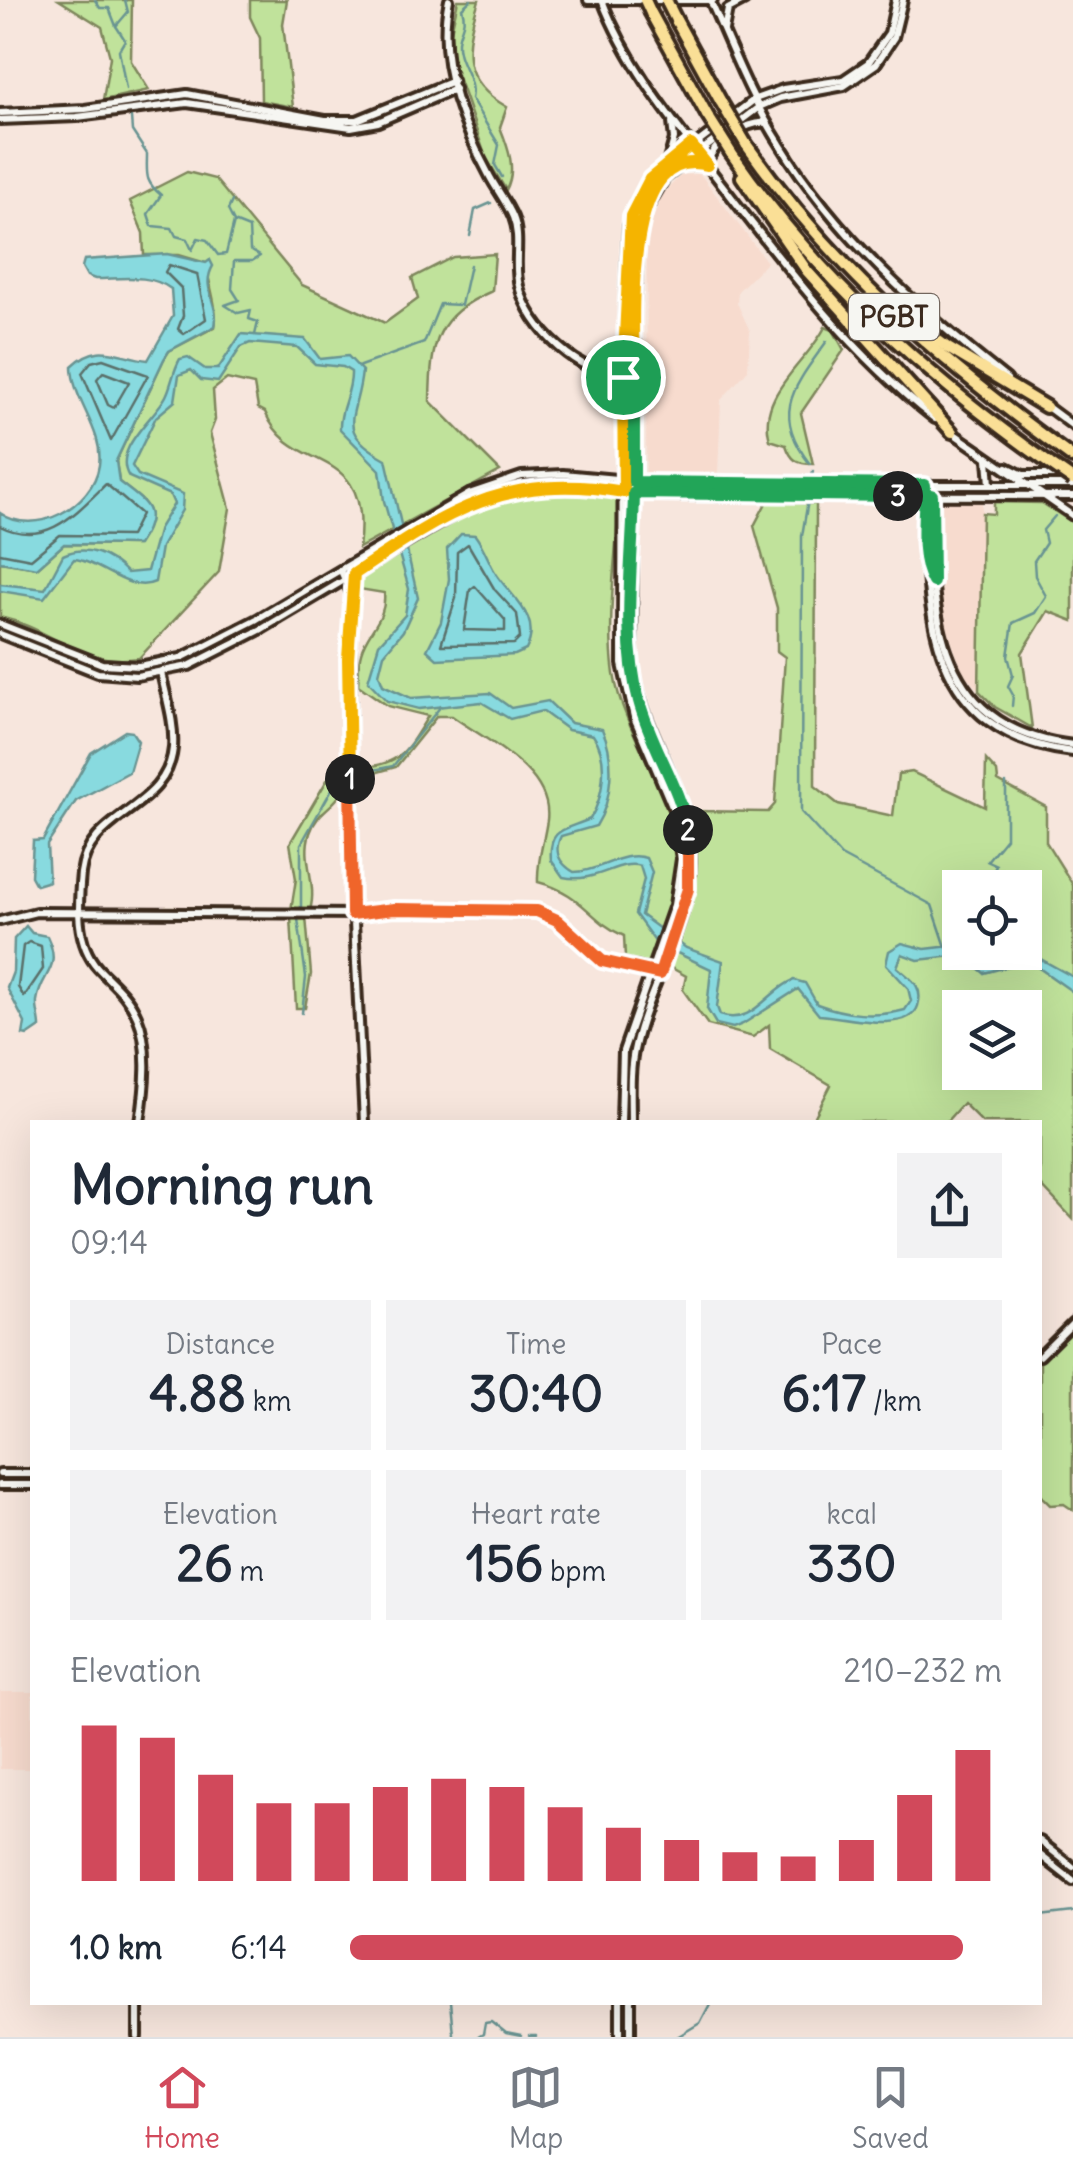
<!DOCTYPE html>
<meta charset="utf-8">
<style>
:root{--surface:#fff;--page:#f2f2f3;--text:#1f2937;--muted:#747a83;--line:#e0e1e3;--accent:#d1495b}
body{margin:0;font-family:Delius,sans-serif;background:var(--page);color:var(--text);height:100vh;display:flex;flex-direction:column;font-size:38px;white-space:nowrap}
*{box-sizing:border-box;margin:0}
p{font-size:32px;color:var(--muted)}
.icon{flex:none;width:55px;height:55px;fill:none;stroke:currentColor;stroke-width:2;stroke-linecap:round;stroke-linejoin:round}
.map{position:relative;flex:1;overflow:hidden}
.drawer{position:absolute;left:30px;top:1120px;width:1012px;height:885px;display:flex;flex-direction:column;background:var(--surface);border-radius:0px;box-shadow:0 10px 40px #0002}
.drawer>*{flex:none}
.fabs{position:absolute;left:942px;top:870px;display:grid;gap:20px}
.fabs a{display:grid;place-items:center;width:100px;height:100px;border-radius:0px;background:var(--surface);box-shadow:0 10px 40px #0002;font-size:50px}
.pin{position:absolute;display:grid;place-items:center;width:85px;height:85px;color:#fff;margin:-42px;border:5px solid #fff;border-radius:50%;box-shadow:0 2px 10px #0007}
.km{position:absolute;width:50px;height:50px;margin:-25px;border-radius:50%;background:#222;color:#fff;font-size:28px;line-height:50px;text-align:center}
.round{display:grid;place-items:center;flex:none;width:105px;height:105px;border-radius:0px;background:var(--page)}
.head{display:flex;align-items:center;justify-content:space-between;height:170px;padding:0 40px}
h1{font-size:55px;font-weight:700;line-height:75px}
.figures{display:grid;grid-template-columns:repeat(3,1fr);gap:15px;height:170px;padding:10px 40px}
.figures div{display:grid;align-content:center;border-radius:0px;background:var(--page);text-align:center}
.figures b{font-size:50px;font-weight:700}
.figures small{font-size:28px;font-weight:400}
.figures p{font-size:28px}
.chart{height:280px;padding:20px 40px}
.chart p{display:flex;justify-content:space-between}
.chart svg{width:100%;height:180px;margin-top:10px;stroke:var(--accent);stroke-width:6}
ul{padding:0 40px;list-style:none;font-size:32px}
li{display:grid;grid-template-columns:160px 120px 1fr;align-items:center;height:75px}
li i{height:25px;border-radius:12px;background:var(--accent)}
.tab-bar{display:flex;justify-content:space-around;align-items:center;height:140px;border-top:2px solid var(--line);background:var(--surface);font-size:28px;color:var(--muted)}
.tab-bar a{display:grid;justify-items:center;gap:5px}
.tab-bar .current{color:var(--accent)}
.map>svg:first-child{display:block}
.built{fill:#f7dbce}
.green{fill:#c0e29b;stroke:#7e865c;stroke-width:2.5;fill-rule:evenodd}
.water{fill:#88dadf;stroke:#699492;stroke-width:2.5}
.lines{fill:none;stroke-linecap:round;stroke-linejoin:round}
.shore{stroke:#5a706b;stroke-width:2.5}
.stream{stroke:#699492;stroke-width:2.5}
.secondary-casing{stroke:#3b2a1e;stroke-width:14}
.highway-casing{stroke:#3b2a1e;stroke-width:18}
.secondary{stroke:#f6f6f2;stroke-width:6}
.highway{stroke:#fadf96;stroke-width:10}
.highway-bridge-casing{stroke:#3b2a1e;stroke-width:18;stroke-linecap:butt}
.highway-bridge{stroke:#fadf96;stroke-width:10}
.split-1-casing{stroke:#fff;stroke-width:20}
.split-2-casing{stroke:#fff;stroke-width:20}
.split-3-casing{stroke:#fff;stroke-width:20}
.split-4-casing{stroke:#fff;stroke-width:20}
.split-5-casing{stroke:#fff;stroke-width:20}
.split-1{stroke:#f5b400;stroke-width:12}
.split-2{stroke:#f0652b;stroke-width:12}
.split-3{stroke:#22a559;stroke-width:12}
.split-4{stroke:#22a559;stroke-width:12}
.split-5{stroke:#f5b400;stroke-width:12}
.labels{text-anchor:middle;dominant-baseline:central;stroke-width:10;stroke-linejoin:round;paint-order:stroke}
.shield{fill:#f6f6f2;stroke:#73675e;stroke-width:2.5}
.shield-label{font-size:28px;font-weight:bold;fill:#3b2a1e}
</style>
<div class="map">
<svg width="1073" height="2037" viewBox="0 0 1073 2037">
<rect width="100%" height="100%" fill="#f7e6dd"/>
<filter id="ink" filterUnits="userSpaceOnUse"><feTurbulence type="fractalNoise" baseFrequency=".01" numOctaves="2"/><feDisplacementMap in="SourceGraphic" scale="20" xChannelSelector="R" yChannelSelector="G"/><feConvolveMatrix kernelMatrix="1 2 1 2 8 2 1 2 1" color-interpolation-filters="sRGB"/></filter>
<g filter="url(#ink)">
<g class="built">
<polygon points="700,174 767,262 738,291 737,303 750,331 748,370 721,400 718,473 646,472 647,219 659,198 681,175"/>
<polygon points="936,502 982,502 979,691 963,672 942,617"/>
<rect x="0" y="1692" width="32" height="77"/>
</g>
<g class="green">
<polygon points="59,0 132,0 131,61 149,90 103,100 110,57 102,27"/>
<polygon points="250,0 287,0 283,24 293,107 261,101 260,38 250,17"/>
<path d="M 458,0 L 479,0 C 464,48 459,80 507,107 L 500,127 C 508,147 517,170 506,190 L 486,158 L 451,57 L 449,41 Z"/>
<path d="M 187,172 L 215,179 L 302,285 L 385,323 L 418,299 L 412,278 L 453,257 L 495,254 L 492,291 C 435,316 431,343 430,401 L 500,471 L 359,548 C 373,440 293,478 265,412 L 258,408 L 254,385 L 227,379 L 213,390 L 215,420 L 210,433 L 230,508 L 219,572 L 139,658 C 80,667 53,629 0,617 L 0,562 L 37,568 L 64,544 L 137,545 C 162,510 147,504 119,482 L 116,461 L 164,359 L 169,351 L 215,327 C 219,310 208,282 206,263 L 179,255 L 144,255 L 143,233 L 130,201 Z"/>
<path d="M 825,327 L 833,330 L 844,350 L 801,413 L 813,464 C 797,464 791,460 786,445 L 770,440 C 756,394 808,362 825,327 Z"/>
<path d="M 543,491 L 619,497 C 617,554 606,618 614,674 C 624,737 680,802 679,861 C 678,895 659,931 647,963 L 625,958 L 624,936 C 587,919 584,894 538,882 C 537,859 544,842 547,820 C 553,771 485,740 452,716 L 437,716 L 396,767 L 353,779 L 353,768 C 400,765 404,755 428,716 L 388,706 L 358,685 C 359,675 358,662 361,653 C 367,630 387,620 384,593 L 359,589 L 358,581 C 411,540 476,500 543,491 Z"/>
<path d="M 767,501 L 816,504 L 815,786 L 838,804 L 893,816 L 898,774 L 912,772 L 985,807 L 986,760 L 997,772 L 998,781 L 1046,807 L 1046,842 L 1073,885 L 1073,1219 L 1040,1184 L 1040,1122 L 982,1122 L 963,1103 L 946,1122 L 812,1122 L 831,1085 L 770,1049 L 769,1025 L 753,1037 L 708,1025 L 683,990 L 686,976 L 668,966 L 696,877 L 692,811 L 768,812 L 775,804 L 785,657 L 777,651 L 777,608 L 754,526 ZM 960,888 L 1025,888 L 1025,952 L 960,952 ZM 960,1008 L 1025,1008 L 1025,1072 L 960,1072 Z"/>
<polygon points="994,502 1042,503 1073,523 1073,621 1048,611 1022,653 1032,728 995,707 979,691 982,513 994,514"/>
<path d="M 347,768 C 346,808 320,803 310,833 C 301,859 318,884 310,910 L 291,910 L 296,879 L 290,843 L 330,775 Z"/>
<polygon points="291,917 306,917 311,974 305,1008 296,1008"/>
<polygon points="1073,1329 1073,1510 1064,1504 1050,1505 1040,1495 1040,1362"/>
</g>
<g class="water">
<path d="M 167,254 L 206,263 L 210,260 L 213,266 C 200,288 220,305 215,326 L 169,351 L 164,359 L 116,461 L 119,482 C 147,504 162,510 138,545 L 64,544 L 37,568 L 0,562 L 0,513 C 35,538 93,506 99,465 C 104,430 72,400 72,366 C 98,340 116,356 148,360 L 173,316 L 171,289 C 150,273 121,279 95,279 L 87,276 L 82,267 L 84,260 Z"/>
<path d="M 241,334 L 305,339 L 320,359 L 348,356 L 362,371 C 358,418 332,429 386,459 L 418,598 L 403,631 L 384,654 L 379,674 L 383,685 L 411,698 L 490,693 L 511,708 L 548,701 L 571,723 L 602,729 C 615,757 613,800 596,826 L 561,836 C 553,852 559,863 574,872 C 600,872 622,850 646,858 L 652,872 L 641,915 L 686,948 L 723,961 L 717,1007 L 720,1015 C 752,1027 769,989 794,980 L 805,983 L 817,1004 C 847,1015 874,1018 905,1010 L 911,1001 L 908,988 L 886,964 L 889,951 L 902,943 L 925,949 L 960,945 L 960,952 L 974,953 L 988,964 L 1037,957 L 1073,977 L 1073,992 L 1036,966 L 1021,963 L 984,973 L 963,955 L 918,960 L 902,954 L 897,967 C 911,979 924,986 918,1006 C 909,1035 841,1016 819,1015 L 798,989 L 743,1024 L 733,1028 L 716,1024 L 707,1009 L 711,969 L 656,943 L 635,914 L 644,879 L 640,866 C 618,859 597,884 563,877 L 551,860 C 548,827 566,830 590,819 C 604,797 609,757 593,735 L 568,730 L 542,711 L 510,719 L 481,702 L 419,709 L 387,701 L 368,681 L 379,644 L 405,615 L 409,589 L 384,501 L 380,470 L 340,429 C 339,408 352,393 351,372 L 343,367 L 315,364 L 297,347 L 250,343 L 241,347 L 218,382 L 201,380 L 191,370 L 179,375 L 175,401 L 156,417 L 132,466 L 138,475 L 183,494 L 182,510 L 161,547 L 155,582 C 129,594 102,562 74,559 L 44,598 L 0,591 L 0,584 L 45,589 L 63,555 C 87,544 110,555 127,573 L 147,571 L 159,528 L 174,504 L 170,495 L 129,477 C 111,449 155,418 166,396 C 172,384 173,371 180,359 L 188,357 L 205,369 L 218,369 Z"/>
<path d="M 461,534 L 475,535 C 484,547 488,560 495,572 C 510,597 543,616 526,650 L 515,655 L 437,659 L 427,650 L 441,622 L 449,579 L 447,549 Z"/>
<polygon points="125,731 132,732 138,741 129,772 76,801 47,845 49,881 36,885 31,876 33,841 43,840 91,753"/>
<path d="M 26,926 L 32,933 L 47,936 C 63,970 41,972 37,1001 C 36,1009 40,1018 40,1027 L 27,1036 L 23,1035 L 25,1023 L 7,988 L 13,972 L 14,939 Z"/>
</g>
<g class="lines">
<g class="shore">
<polygon points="169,265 197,274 206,319 184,334 178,329 183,316 181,288 165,272"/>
<polygon points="103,359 148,375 111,441 82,373 91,362"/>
<polygon points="103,372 129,382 114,408 108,405 97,379"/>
<path d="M 0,526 C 46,549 77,512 106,484 L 141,514 L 130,536 L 60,535 L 31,559 L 0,553"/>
<polygon points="468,544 495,590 517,614 520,638 514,644 441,645 456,598 457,552"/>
<polygon points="475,586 505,620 505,631 464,630 470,590"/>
<polygon points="29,942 41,946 43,969 24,997 18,987 23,946"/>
</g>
<g class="stream">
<polyline points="95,0 100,8 109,8 116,26"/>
<polyline points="125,0 128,12 116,26 125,40 119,50 126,89"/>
<path d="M 471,0 L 462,8 C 467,23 460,27 458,41 C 456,61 476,78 471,99 L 499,145 L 495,165 L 502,177"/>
<path d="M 131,118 L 132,131 L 147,154 C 147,174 144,181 161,195 L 148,214 L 152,226 L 172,228 L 176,236 L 187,239 L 192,250 L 198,238 L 207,240 L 218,255 L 226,254 L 234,222 L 249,228 L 250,250 L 260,256 L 252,261 L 234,261 L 232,289 L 239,300 L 225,305 L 238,313 L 251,310 L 249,319 L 258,322 L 255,335"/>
<polyline points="232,201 228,210 234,222"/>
<polyline points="470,236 475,210 491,203"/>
<polyline points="360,366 424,343 440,304 461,305 470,265"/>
<path d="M 810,464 C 770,412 794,387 827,341"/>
<polyline points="813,471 802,536 801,812 841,856 932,905 946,947"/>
<polyline points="1012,706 1013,695 1008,686 1013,675 1008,656 1013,623 1035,613 1046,596 1035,576 1034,561 1046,543 1043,530 1055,516"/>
<polyline points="354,774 393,766 441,706"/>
<polyline points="988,888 996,865 987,861 1006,838 1006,783"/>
<polyline points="301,909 301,844 332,789 343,779"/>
<polyline points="298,919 306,977 302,1013"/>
<polyline points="999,952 1005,964"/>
<polyline points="1040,1916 1073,1912"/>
<polyline points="450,2002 453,2034"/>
<polyline points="478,2037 483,2034 485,2023 491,2022 506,2034 521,2037"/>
<polyline points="529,2037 536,2037"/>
<polyline points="677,2037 700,2023 711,2002"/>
</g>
<g class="secondary-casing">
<g id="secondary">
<path d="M 449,0 C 436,58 462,125 490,177 C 497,190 507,203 513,217 C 522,239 513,263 519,286 C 529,329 580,375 624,377"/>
<polyline points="588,0 713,0"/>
<path d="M 602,0 C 629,70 678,127 723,186 C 787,269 852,354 935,419"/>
<path d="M 710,0 C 732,49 751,99 780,144 C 837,237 922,312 1007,379"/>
<polyline points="724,30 728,9 745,0"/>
<polyline points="0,113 85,109 187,94 325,120 357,120 453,81"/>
<polyline points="0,120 77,117 187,103 351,127 378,122 455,89"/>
<polyline points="668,160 674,139 672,123"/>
<path d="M 684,165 L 707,165 C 711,144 746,120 766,123"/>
<polyline points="1046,406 1073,426"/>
<polyline points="953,433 1073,516"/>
<polyline points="988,459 990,484"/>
<polyline points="1007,467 1023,475 1063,475"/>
<path d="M 925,485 C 926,603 920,733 1073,752"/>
<path d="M 932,485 C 930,598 927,728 1073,745"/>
<polyline points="341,571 351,593 350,842 364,1122"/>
<polyline points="0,624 102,664 139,666 181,658 257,619 469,494 522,476 563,474 681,485 1073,485"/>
<polyline points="0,634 98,673 137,676 189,666 262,629 464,509 508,490 553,484 667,495 1073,496"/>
<polyline points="0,921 36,912 363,914 394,909 537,911 557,920 602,961 659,974"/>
<path d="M 140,1122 C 145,1090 150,1046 137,1016 C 128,995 113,984 98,968 C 75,943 78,904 81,873 C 88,812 167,811 173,748 C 175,723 166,697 161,672"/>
<polyline points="621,1122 623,1051 674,905 681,859 673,809 634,717 622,664 623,351 628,226 650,179 755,99 783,89 843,80 868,63 889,33 896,0"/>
<path d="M 631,1122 C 631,1097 629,1071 635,1046 C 649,984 690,926 691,862 C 692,791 642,732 632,663 L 635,304 L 640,221 L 665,178 L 759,107 L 780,98 L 844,86 L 876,64 L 894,37 L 903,0"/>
<polyline points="1040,1356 1073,1323"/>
<polyline points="0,1474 32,1474"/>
<polyline points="0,1485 32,1485"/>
<polyline points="1040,1841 1073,1867"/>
<polyline points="1040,1855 1073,1881"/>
<polyline points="620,2002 620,2037"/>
<polyline points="631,2002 631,2037"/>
<polyline points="138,2037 138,2002"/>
</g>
</g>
<g class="highway-casing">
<g id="highway">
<polyline points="651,13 707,115"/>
<polyline points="676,20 721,102"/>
<path d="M 746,144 C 838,274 945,365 1073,458"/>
<path d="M 731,153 C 818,279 926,376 1050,464"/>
<polyline points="742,177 807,271 952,432"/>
<polyline points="888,303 948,348 1046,407"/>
</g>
</g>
<use href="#secondary" class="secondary"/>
<use href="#highway" class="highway"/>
<g class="highway-bridge-casing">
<g id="highway-bridge">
<polyline points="645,0 651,13"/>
<polyline points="666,0 676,20"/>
<polyline points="721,102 746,144"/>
<polyline points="707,115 731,153"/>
<polyline points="1050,464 1073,480"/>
</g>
</g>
<use href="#highway-bridge" class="highway-bridge"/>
</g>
</g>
<g class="lines" filter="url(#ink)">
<g class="split-1-casing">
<path id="split-1" d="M 350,779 L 348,659 L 354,574 C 447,511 507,472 624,492 L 623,377"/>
</g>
<g class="split-2-casing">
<polyline id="split-2" points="350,779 352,914 394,909 537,911 557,920 602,961 660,974 688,889 688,830"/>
</g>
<g class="split-3-casing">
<path id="split-3" d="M 688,830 C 679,785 651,746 639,701 C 621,636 633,560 634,493 L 898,496"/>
</g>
<g class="split-4-casing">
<path id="split-4" d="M 634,382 L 634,482 L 925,485 C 925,514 918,557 933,582 L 932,495 C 921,495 909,495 898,496"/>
</g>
<g class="split-5-casing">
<path id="split-5" d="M 623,377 L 631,216 L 650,179 L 691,145 L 707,165 C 619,141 634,335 634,382"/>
</g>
<use href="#split-1" class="split-1"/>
<use href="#split-2" class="split-2"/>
<use href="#split-3" class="split-3"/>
<use href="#split-4" class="split-4"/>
<use href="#split-5" class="split-5"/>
</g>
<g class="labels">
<rect class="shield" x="849" y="294" width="90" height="46" rx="8"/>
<g class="shield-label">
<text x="894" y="317">PGBT</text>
</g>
</g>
</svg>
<div class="fabs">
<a><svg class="icon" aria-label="locate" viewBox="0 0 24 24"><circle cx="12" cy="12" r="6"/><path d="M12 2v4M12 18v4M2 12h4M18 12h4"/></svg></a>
<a><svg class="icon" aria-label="layers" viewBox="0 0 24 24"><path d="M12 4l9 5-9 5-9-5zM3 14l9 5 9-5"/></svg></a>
</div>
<div class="pin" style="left:623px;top:377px;background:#1e9e55"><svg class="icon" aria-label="arrive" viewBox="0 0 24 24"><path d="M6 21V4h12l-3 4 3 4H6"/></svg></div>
<b class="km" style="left:350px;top:779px">1</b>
<b class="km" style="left:688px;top:830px">2</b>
<b class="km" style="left:898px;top:496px">3</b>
<section class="drawer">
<div class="head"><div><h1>Morning run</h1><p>09:14</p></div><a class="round"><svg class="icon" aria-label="share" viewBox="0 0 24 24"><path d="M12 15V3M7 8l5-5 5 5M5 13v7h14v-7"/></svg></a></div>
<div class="figures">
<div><p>Distance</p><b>4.88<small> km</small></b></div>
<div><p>Time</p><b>30:40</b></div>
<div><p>Pace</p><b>6:17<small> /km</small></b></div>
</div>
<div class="figures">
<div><p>Elevation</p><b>26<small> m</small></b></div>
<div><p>Heart rate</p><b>156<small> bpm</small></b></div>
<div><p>kcal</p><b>330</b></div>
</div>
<div class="chart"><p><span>Elevation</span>210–232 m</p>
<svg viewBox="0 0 160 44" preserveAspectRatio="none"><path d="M5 44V6M15 44V9M25 44V18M35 44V25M45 44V25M55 44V21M65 44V19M75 44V21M85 44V26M95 44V31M105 44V34M115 44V37M125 44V38M135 44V34M145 44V23M155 44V12"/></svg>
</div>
<ul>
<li><b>1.0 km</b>6:14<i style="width:94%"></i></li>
</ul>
</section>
</div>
<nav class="tab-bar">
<a class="current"><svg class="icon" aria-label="home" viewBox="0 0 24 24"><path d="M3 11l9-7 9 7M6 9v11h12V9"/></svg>Home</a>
<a><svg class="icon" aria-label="map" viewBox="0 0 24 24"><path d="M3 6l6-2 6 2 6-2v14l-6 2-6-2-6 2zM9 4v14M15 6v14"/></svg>Map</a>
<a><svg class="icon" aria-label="saved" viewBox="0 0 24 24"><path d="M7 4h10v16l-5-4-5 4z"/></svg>Saved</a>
</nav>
